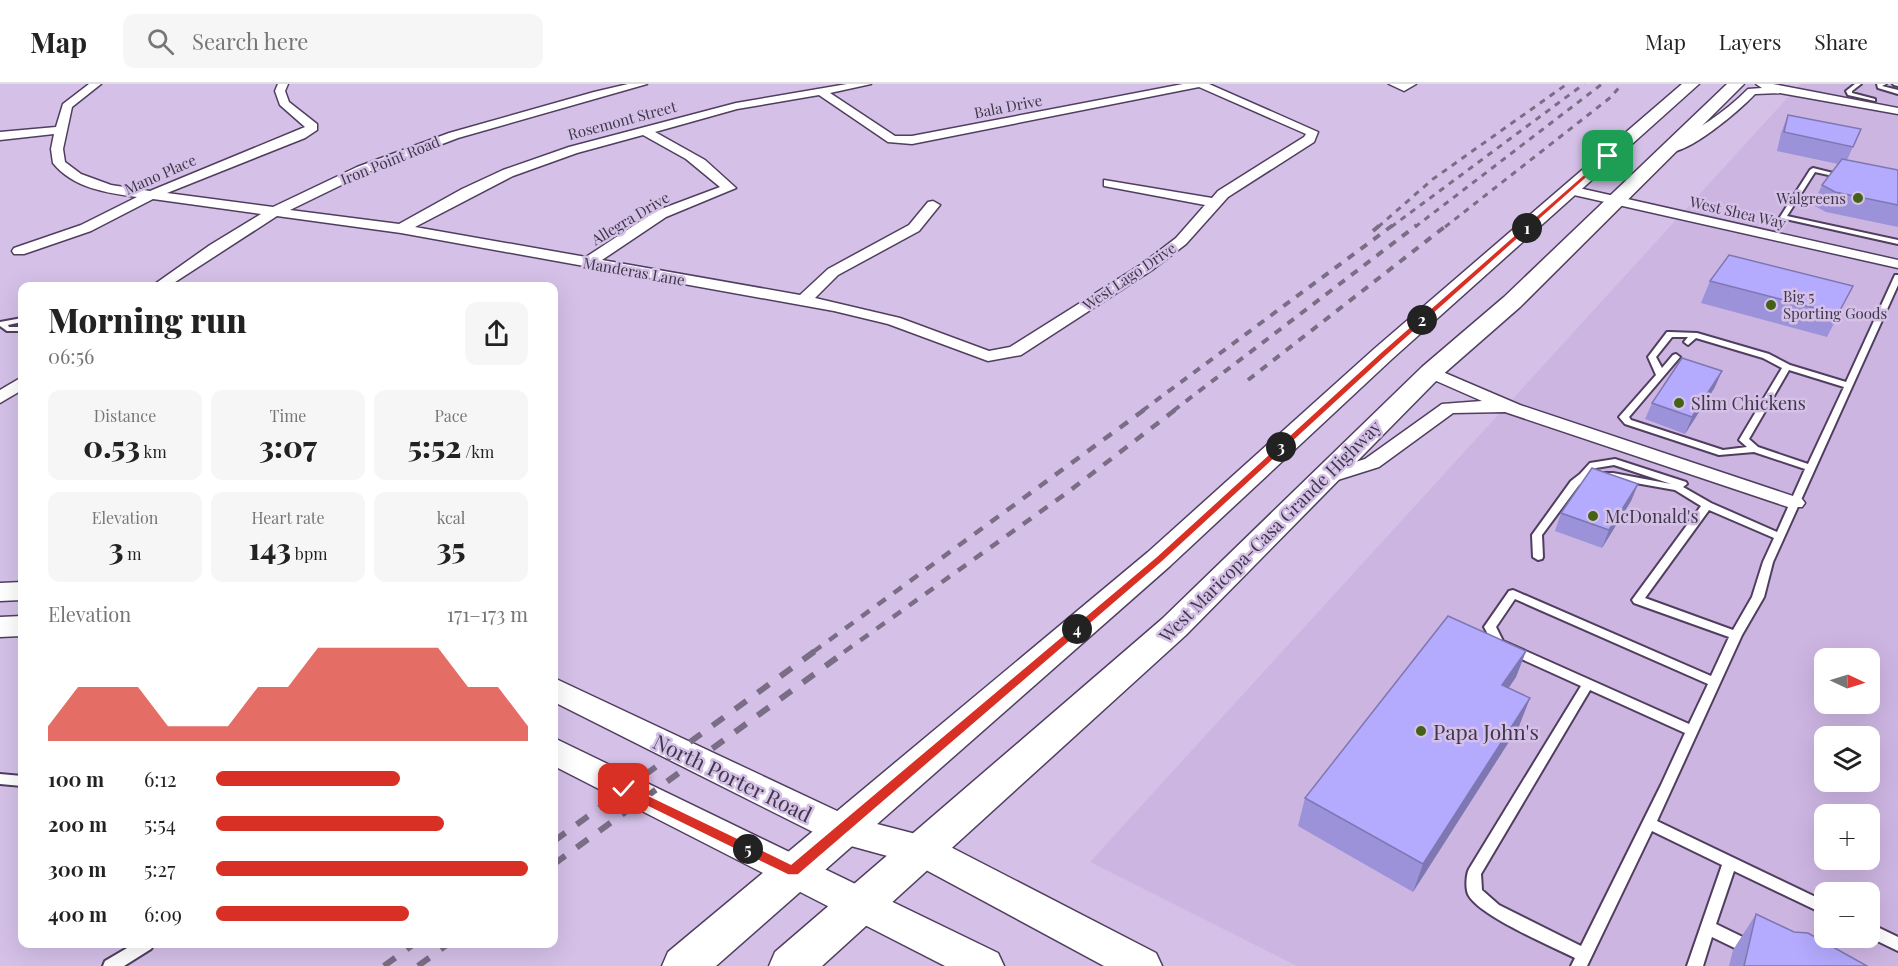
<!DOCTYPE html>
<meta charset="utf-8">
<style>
:root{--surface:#fff;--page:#f6f6f6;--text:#222;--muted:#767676;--line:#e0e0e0;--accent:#d93025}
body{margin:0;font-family:"Playfair Display",serif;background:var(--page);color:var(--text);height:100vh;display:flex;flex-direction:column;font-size:22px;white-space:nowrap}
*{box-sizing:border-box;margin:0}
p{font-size:20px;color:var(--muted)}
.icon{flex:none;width:33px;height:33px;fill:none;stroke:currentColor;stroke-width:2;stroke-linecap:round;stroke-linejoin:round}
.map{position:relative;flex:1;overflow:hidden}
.details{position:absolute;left:18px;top:198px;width:540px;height:666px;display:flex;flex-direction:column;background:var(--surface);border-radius:12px;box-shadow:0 6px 24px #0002}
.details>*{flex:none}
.needle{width:39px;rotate:94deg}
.tools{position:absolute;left:1814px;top:564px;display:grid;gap:12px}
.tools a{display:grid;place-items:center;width:66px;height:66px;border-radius:12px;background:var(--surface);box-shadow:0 6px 24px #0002;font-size:30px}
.pin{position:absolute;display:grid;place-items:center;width:51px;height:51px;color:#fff;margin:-26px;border-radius:12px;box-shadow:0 3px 9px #0006}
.km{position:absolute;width:30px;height:30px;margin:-15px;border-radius:50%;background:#222;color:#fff;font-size:16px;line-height:30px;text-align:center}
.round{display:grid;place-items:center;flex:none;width:63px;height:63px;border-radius:12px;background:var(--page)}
.summary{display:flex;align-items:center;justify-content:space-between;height:102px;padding:0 30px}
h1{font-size:33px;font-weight:800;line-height:45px}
.stats{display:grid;grid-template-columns:repeat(3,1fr);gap:9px;height:102px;padding:6px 30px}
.stats div{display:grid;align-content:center;border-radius:12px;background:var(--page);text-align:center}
.stats b{font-size:30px;font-weight:800}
.stats small{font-size:16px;font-weight:400}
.stats p{font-size:16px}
.chart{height:168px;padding:12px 30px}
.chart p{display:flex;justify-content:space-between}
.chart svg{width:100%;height:108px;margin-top:6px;fill:var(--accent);opacity:.7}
ul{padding:0 30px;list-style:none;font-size:20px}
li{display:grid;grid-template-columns:96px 72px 1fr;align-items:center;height:45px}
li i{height:15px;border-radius:8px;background:var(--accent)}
header{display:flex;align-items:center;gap:36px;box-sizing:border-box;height:84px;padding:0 30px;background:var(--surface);border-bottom:2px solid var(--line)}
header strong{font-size:28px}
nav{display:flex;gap:33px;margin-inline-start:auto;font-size:21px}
.search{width:420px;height:54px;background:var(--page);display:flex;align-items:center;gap:15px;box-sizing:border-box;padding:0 21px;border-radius:12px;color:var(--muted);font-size:22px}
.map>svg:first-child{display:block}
.built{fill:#cdb5e2;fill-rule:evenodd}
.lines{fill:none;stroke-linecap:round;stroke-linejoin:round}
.service-casing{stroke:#503e5f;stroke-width:4}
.minor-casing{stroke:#503e5f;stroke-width:3}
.tertiary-casing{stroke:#503e5f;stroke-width:3}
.secondary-casing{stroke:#503e5f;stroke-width:3}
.service{fill:#fff;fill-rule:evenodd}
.minor{fill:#fff;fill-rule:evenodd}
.tertiary{fill:#fff;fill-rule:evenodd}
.secondary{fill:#fff;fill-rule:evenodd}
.rail-far3{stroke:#7a6d86;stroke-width:3;stroke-dasharray:6 6;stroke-linecap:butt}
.rail-far2{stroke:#7a6d86;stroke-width:4;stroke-dasharray:8 8;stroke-linecap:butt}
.rail-far1{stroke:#7a6d86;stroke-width:4.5;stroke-dasharray:10 10;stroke-linecap:butt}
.rail{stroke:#7a6d86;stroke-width:6;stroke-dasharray:14 14;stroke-linecap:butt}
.wall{fill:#9b92da}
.shaded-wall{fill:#7e77b2}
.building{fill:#b4aafe;stroke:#7e77b2;stroke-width:1.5}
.route{fill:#d93025;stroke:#fff;stroke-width:1.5}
.poi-dot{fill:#446215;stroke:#d5c1e8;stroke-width:2}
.labels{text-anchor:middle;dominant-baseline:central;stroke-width:5;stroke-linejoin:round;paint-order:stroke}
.far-street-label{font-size:15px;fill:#3f3747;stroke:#d5c1e8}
.far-poi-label{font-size:15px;fill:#3f3747;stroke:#d5c1e8;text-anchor:end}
.poi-label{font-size:18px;fill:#3f3747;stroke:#d5c1e8;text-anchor:start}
.street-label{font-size:18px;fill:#3f3747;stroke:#d5c1e8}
.near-poi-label{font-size:21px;fill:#3f3747;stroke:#d5c1e8;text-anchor:start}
.near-street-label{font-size:21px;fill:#3f3747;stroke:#d5c1e8}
</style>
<header>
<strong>Map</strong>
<div class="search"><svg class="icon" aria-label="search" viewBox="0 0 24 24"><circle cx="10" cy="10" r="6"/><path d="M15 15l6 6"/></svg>Search here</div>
<nav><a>Map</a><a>Layers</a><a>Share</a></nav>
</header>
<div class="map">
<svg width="1898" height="882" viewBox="0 0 1898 882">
<rect width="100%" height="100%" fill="#d5c1e8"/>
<path class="built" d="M 1800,0 L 1898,0 L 1898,882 L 1297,882 L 1090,778 ZM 1824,574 L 1869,574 L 1869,620 L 1824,620 ZM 1824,652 L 1869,652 L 1869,698 L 1824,698 ZM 1824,730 L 1869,730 L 1869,776 L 1824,776 ZM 1824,808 L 1869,808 L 1869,854 L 1824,854 Z"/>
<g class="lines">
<g class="service-casing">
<g id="service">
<polygon points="1855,0 1861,0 1852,7 1852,9 1875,15 1875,17 1848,11 1846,7"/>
<polygon points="1877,0 1886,0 1882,2 1898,6 1898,10 1878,4"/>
<polygon points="1893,0 1898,0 1898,2 1894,1"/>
<polygon points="1813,84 1845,92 1842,94 1815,88 1787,132 1898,156 1898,160 1781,134 1780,133 1810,86"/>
<path d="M 1895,191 L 1898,191 L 1898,201 L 1773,478 L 1764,513 L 1742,551 L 1657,737 L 1824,817 L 1824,830 L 1734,787 L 1716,840 L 1755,859 L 1758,864 L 1755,869 L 1750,871 L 1745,869 L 1712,853 L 1703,882 L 1687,882 L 1722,781 L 1652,747 L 1587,882 L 1571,882 L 1575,874 C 1551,862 1482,833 1469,812 C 1465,806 1466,791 1469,785 L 1581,602 L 1495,563 L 1484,543 L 1509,507 L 1513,506 L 1711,592 L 1729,553 L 1634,519 L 1632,516 L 1701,422 L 1675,406 L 1613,395 L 1587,395 L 1579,401 L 1542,451 L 1543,473 L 1542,475 L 1538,476 L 1533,473 L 1532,451 L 1571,397 L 1580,390 L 1590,379 L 1615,375 L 1686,398 L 1687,400 L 1683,403 L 1711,419 L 1777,448 L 1805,385 L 1754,368 L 1719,371 L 1625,340 L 1619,333 L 1656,291 L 1648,273 L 1667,248 L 1670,248 L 1697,249 L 1769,270 L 1790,281 L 1846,298 ZM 1672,253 L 1688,253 L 1684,258 L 1688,261 L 1696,254 L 1763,274 L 1782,284 L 1739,356 L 1747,363 L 1723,366 L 1631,336 L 1629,333 L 1680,273 L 1676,270 L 1673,271 L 1662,284 L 1656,273 ZM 1789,286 L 1844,303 L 1808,380 L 1758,363 L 1749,355 ZM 1614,381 L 1671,400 L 1613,389 L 1592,389 L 1596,384 ZM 1709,426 L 1774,454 L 1763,478 L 1752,513 L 1733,546 L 1645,514 ZM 1515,515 L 1708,600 L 1689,640 L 1503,557 L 1496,543 ZM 1590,606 L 1685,649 L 1661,701 L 1581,862 L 1499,821 L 1482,806 L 1481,790 Z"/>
<polygon points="22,234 22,238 8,241 9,243 22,243 22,247 7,247 0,242 0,238"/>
<polygon points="0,690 22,692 22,702 0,700"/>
<polygon points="1869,839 1898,853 1898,867 1869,853"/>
<polygon points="134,860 154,860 151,865 124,882 103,882 105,877"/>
</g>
</g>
<g class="minor-casing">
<g id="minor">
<path d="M 89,0 L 101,0 L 72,23 L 63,65 L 65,78 L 81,90 L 111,101 L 150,107 L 305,43 L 280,21 L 275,7 L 278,0 L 288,0 L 285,7 L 289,18 L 317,40 L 317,46 L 305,54 L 167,109 L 273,123 L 357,83 L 449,49 L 594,8 L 628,0 L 647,0 L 458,54 L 366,89 L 290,126 L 399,140 L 462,105 L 503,86 L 569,63 L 736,19 L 847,0 L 871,0 L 830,9 L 895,52 L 912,52 L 1183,0 L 1209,0 L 1318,48 L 1314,58 L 1228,113 L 1186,160 L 1152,186 L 1021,271 L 988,277 L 888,240 L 834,227 L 401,149 L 277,132 L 169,202 L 152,202 L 210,161 L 261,130 L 153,115 L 91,147 L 24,170 L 14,170 L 12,167 L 14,164 L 81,141 L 137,113 C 107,109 73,104 53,79 L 51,65 L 54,50 L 0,56 L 0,48 L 56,43 L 63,20 ZM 1199,3 L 1306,50 L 1304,53 L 1218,107 L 1212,114 L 1104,96 L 1104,102 L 1205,121 L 1176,154 L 1142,180 L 1010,263 L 989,267 L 900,234 L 815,214 L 838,191 L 919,147 L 940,121 L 933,117 L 928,118 L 909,141 L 828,185 L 800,211 L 602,176 L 666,133 L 736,104 L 705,76 L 655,48 L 737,25 L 819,11 L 888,58 L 912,60 ZM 643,51 L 686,75 L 720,103 L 656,127 L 586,173 L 415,143 L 513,92 L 577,69 Z"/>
<polygon points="1389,0 1416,0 1404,7"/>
<path d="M 1756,0 L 1773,0 L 1898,24 L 1898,30 L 1780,9 L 1755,10 C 1740,26 1687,72 1666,68 L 1666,62 C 1697,46 1723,30 1748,5 L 1762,4 Z"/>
<polygon points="1570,102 1898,176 1898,184 1565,109 1565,103"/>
<polygon points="1431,283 1520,321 1802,415 1805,419 1802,423 1788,423 1505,328 1453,329 1379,383 1325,400 1318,398 1315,394 1318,390 1365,375 1442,320 1482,317 1425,292 1422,288"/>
<polygon points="22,293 22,306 0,319 0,306"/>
</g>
</g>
<g class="tertiary-casing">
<g id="tertiary">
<polygon points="22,498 22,516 0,517 0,499"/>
<polygon points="22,532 22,552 0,553 0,533"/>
<polygon points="554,594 850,733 935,755 1156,869 1162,882 1104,882 913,779 829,756 554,618"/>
<polygon points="554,654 998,869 1004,882 945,882 554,682"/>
</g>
</g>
<g class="secondary-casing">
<g id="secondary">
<polygon points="1682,0 1699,0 1392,275 1170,482 716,882 662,882 668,868 1148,468 1374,265"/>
<polygon points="1727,0 1744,0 1520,223 1440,293 1186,551 822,882 769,882 775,868 1162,535 1422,283 1504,213"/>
</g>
</g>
<use href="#service" class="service"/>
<use href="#minor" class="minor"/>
<use href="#tertiary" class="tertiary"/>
<use href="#secondary" class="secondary"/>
<g class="rail-far3">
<polyline points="1378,143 1433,95 1567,0"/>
<polyline points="1391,143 1584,0"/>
<polyline points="1415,143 1602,0"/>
<polyline points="1445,143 1611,13 1622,0"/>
</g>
<g class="rail-far2">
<polyline points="1373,147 1380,141"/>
<polyline points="1248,296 1447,141"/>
<polyline points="1142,327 1393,141"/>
<polyline points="1173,327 1417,141"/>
</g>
<g class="rail-far1">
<polyline points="813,568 1144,326"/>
<polyline points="844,568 1068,408 1175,326"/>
</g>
<g class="rail">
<polyline points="554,757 815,567"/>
<polyline points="554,780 846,567"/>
<polyline points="384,882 414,860"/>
<polyline points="418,882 448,860"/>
</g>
</g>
<g class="wall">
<polygon points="1788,31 1861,45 1847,76 1898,86 1898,143 1826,128 1813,121 1822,101 1838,80 1777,67 1781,49"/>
<polygon points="1710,197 1842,224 1827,253 1701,219"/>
<polygon points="1715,303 1685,350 1645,335 1652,319"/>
<polygon points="1638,400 1631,417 1602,464 1555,447 1561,429"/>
<polygon points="1526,567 1516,593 1508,604 1530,614 1519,642 1413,808 1298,742 1305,714"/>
<polygon points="1756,830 1794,848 1867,882 1729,882 1733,866"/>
</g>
<g class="shaded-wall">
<polygon points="1722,287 1715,303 1685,350 1692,333"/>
<polygon points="1638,400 1631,417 1602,464 1609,446"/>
<polygon points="1526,567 1516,593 1492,629 1502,601"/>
<polygon points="1530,614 1519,642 1413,808 1423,780"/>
</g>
<g class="building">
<polygon points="1788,31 1861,45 1853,63 1784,48"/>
<polygon points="1842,75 1898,86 1898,121 1835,108 1822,101"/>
<polygon points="1729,171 1853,202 1838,230 1710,197"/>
<polygon points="1682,274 1722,287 1692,333 1652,319"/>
<polygon points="1592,384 1638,400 1609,446 1561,429"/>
<polygon points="1448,532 1526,567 1502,601 1530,614 1423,780 1305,714"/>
<polygon points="1756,830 1794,848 1808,849 1867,882 1744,882"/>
</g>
<polygon class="route" points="1606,71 1611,72 1386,272 1163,477 798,791 788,791 620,709 620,702 629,702 791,780 1156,473 1380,269"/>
<g class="poi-dot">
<circle cx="1858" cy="114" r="6"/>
<circle cx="1771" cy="221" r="6"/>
<circle cx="1679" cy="319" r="6"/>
<circle cx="1593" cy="432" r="6"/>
<circle cx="1421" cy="647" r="6"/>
</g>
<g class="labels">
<g class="far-street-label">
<text transform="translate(1008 22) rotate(-11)">Bala Drive</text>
<text transform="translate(622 36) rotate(-15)">Rosemont Street</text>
<text transform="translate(390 76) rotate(-22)">Iron Point Road</text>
<text transform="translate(160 90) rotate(-24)">Mano Place</text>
<text transform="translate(1738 128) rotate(13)">West Shea Way</text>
<text transform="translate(630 134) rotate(-31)">Allegra Drive</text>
<text transform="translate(634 187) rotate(10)">Manderas Lane</text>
<text transform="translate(1129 192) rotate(-34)">West Lago Drive</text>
</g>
<g class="far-poi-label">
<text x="1846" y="114">Walgreens</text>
<text x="1783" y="212" text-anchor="start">Big 5<tspan x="1783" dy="17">Sporting Goods</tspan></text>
</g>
<g class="poi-label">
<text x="1691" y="319">Slim Chickens</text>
<text x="1605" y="432">McDonald's</text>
</g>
<g class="street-label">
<text transform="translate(1270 447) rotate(-45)">West Maricopa-Casa Grande Highway</text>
</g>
<g class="near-poi-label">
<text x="1433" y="647">Papa John's</text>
</g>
<g class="near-street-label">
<text transform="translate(733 693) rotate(26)">North Porter Road</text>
</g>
</g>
</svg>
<div class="tools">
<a><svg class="needle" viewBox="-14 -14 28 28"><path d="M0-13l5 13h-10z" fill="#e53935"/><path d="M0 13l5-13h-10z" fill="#767676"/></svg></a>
<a><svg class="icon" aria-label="layers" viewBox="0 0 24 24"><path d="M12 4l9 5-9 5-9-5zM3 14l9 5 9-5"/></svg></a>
<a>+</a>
<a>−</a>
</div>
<div class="pin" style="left:1608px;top:72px;background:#1e9e55"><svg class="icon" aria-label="arrive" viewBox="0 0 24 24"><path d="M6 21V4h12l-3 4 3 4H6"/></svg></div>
<div class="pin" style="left:624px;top:705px;background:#d93025"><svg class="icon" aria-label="check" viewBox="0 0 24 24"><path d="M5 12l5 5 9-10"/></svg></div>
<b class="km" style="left:1527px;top:144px">1</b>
<b class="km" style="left:1422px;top:236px">2</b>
<b class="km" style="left:1281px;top:363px">3</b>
<b class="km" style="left:1077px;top:545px">4</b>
<b class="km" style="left:748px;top:765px">5</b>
<section class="details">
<div class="summary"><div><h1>Morning run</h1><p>06:56</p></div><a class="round"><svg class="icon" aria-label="share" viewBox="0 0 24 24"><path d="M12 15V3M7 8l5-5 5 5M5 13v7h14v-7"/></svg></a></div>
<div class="stats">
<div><p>Distance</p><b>0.53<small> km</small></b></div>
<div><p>Time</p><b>3:07</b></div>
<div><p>Pace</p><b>5:52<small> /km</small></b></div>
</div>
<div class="stats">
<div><p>Elevation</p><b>3<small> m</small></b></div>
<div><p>Heart rate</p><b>143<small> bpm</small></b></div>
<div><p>kcal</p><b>35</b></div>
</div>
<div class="chart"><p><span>Elevation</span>171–173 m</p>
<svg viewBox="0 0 160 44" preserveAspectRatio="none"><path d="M0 44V38L10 22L20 22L30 22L40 38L50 38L60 38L70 22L80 22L90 6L100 6L110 6L120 6L130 6L140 22L150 22L160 38V44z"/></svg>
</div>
<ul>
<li><b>100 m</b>6:12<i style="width:59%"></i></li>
<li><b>200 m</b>5:54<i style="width:73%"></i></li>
<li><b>300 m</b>5:27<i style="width:100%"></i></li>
<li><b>400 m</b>6:09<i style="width:62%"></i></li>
</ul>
</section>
</div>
